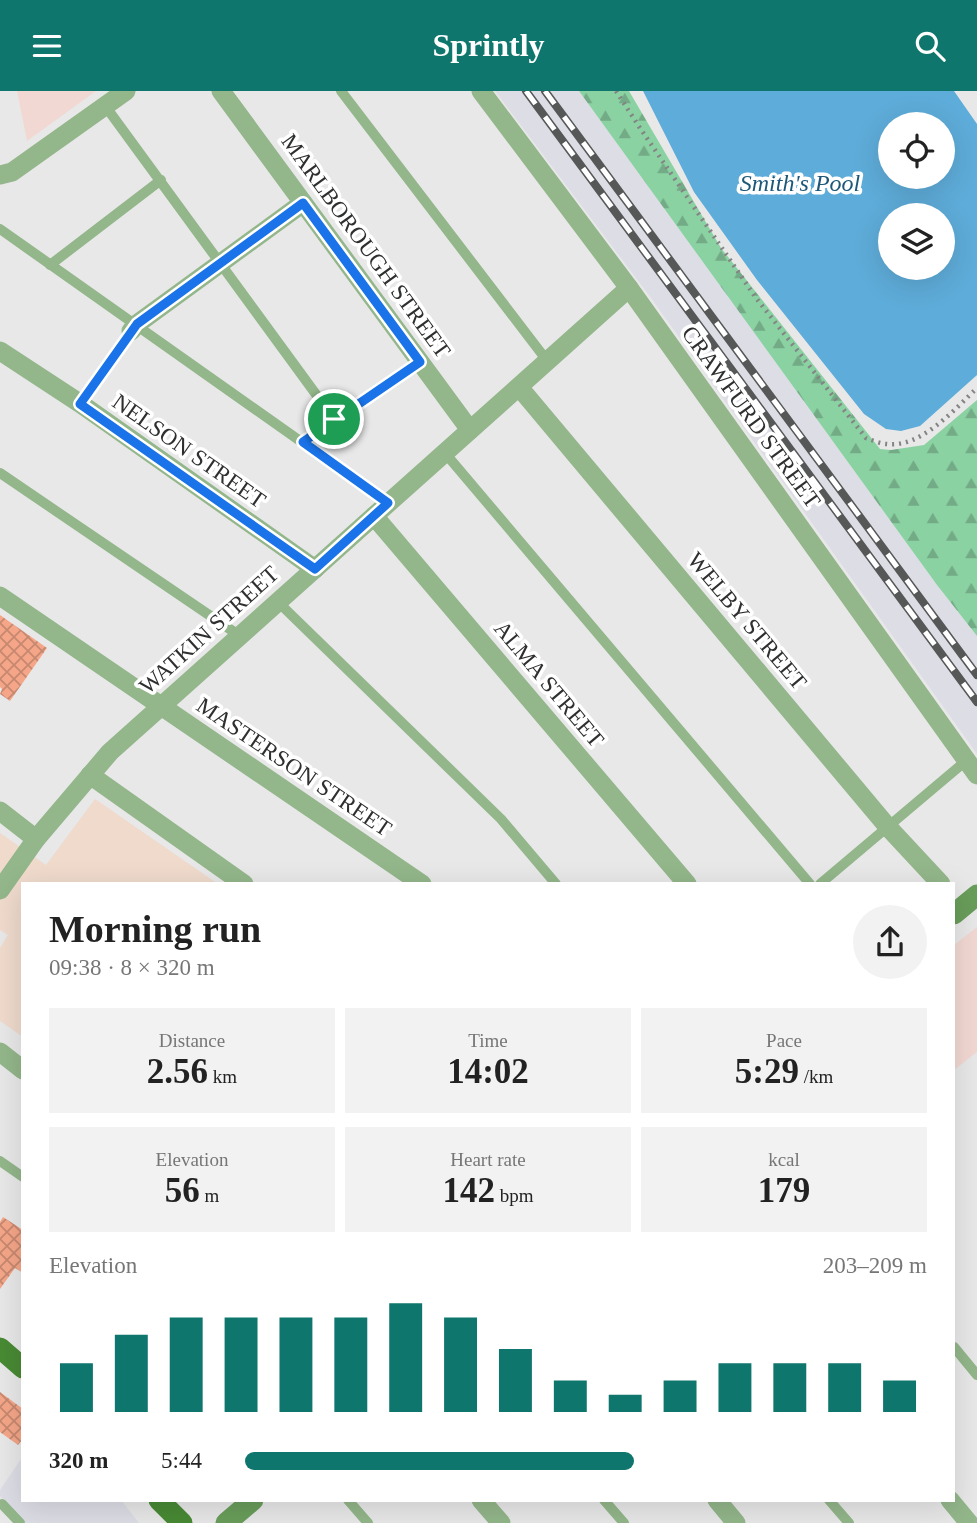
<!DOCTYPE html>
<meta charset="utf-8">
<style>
:root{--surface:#fff;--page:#f2f2f2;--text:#222;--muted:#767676;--accent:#0f766e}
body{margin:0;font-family:Georgia,serif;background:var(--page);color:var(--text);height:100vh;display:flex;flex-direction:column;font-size:26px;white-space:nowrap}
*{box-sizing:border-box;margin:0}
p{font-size:23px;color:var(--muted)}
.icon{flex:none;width:38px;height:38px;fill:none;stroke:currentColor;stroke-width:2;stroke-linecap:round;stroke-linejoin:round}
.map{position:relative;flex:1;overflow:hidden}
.panel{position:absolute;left:21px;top:791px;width:934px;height:620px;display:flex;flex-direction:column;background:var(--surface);border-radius:0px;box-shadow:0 7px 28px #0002}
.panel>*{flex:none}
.buttons{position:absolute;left:878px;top:21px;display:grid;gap:14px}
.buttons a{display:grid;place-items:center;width:77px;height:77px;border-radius:50%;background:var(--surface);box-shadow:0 7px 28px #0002;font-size:35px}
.pin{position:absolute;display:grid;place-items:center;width:60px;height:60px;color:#fff;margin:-30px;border:4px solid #fff;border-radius:50%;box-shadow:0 2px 7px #0007}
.round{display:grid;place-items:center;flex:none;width:74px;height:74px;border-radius:37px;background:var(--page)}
.overview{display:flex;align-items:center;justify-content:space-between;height:119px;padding:0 28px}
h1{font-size:38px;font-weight:600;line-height:52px}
.stats{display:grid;grid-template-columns:repeat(3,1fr);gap:10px;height:119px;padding:7px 28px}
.stats div{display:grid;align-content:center;border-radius:0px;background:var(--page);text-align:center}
.stats b{font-size:35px;font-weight:600}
.stats small{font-size:19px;font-weight:400}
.stats p{font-size:19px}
.chart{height:196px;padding:14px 28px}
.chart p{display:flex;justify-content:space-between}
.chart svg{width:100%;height:126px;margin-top:7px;stroke:var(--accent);stroke-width:6}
ul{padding:0 28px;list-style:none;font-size:23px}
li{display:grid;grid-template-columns:112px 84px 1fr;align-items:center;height:52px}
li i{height:18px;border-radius:9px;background:var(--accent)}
header{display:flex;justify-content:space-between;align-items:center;height:91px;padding:0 28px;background:var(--accent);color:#fff;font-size:32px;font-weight:600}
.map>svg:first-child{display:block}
.built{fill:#dddde6}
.industrial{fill:#f2d8d2}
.education{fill:#efdacc}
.forest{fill:url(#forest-firs)}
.water{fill:#5eacd9;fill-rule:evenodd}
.building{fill:url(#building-cross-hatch)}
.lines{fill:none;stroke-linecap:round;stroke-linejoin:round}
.path{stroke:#848485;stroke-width:4.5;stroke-dasharray:2 5;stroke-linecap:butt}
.lane{stroke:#93b68a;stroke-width:10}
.street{stroke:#93b68a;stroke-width:19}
.secondary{stroke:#699d5a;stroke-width:21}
.primary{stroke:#488a34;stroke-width:21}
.rail-casing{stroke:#565757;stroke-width:8}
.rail{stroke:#fff;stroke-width:5;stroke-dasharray:16;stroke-linecap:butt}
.route-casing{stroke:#fff;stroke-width:14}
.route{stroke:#1a73e8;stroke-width:9}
.labels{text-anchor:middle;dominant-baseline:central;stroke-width:7;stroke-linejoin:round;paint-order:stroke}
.street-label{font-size:23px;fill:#2e2f2f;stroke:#fff}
.water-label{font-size:24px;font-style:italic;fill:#1d5878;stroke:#fff}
</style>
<header><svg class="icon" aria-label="menu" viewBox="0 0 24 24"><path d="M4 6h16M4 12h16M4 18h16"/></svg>Sprintly<svg class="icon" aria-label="search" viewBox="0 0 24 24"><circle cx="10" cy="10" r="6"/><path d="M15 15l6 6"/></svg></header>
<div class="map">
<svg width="977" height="1432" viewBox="0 0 977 1432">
<defs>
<pattern id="forest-firs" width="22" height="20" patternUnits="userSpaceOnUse" patternTransform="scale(1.75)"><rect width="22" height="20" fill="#8bd2a3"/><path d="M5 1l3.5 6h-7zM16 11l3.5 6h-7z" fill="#72ab85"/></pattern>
<pattern id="building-cross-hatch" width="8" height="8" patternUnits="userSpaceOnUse" patternTransform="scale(1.75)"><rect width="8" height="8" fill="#f5a688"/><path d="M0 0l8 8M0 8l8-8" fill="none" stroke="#c78870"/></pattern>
</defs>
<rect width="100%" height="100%" fill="#e8e8e9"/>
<g class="built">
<polygon points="495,0 579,0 937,494 977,545 977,663 651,207"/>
<polygon points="23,1365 23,1409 121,1409 139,1432 25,1432 0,1405 0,1399"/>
</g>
<g class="industrial">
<polygon points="17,0 96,0 27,50"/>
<polygon points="977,836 977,961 954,979 954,854"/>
</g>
<polygon class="education" points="95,708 218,793 23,793 23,946 0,930 0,857 8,844 0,839 0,742 46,774"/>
<polygon class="forest" points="579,0 629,0 721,157 880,358 891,359 924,354 977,309 977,545 937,494"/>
<path class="water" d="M 643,0 L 954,0 L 977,33 L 977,284 L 920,335 L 901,340 L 886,338 L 864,323 L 757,189 L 694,101 ZM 891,33 L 943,33 L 943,86 L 891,86 ZM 891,124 L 943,124 L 943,177 L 891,177 Z"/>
<g class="building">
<polygon points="0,524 47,557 10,610 0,603 2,598 0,596"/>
<polygon points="3,1126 23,1139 23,1182 15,1177 0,1198 0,1131"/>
<polygon points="0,1301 23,1318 23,1348 18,1354 0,1341"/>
</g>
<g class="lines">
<g class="path">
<path d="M 616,0 L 640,37 L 756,207 L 866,347 C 872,349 880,353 887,353 C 921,357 954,319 977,297"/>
<polyline points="91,298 120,257"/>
</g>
<g class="lane">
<polyline points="341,0 548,271"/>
<polyline points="106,16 334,328"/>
<polyline points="0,138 388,412"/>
<polyline points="50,174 161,89"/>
<polyline points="303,351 420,271"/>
<polyline points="445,362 810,793"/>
<polyline points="0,382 240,545"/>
<polyline points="278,511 501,728 556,793"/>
<polyline points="820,793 967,669"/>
<polyline points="0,1070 23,1086"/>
<polyline points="954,1256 977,1284"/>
<polyline points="348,1409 368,1432"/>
<polyline points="604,1409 624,1432"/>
<polyline points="829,1409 849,1432"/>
<polyline points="2,1413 20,1432"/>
</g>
<g class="street">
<polyline points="221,0 470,339"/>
<polyline points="481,0 629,197 977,684"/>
<polyline points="0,84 12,81 126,0"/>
<polyline points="131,240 137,233 303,112"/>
<polyline points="0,260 81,313 315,478"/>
<polyline points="519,296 887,735 941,793"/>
<polyline points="374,425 687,793"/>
<polyline points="0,505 422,793"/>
<polyline points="90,684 244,793"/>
<polyline points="0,720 36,748"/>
<polyline points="0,799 36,748 110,661 629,197"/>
<polyline points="0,961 23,979"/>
<polyline points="481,1409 501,1432"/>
<polyline points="717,1409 736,1432"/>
<polyline points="950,1409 969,1432"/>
</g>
<g class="secondary">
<polyline points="954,823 977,804"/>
<polyline points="226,1432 253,1409"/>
</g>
<g class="primary">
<polyline points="0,1257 23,1277"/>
<polyline points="159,1409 182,1432"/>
</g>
<g class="rail-casing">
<g id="rail">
<polyline points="526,0 977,611"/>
<polyline points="545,0 977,584"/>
</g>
</g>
<use href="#rail" class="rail"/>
</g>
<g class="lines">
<g class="route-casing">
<polygon id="route" points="303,112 420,271 303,351 388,412 315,478 80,313 137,233"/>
</g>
<use href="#route" class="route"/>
</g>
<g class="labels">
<g class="street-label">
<text transform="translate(366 155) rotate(54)">MARLBOROUGH STREET</text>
<text transform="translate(751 326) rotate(54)">CRAWFURD STREET</text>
<text transform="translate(189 360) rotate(35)">NELSON STREET</text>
<text transform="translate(747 530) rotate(50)">WELBY STREET</text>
<text transform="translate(209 539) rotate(-42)">WATKIN STREET</text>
<text transform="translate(549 593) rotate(50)">ALMA STREET</text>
<text transform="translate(294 676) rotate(34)">MASTERSON STREET</text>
</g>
<g class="water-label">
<text x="800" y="92">Smith's Pool</text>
</g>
</g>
</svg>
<div class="buttons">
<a><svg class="icon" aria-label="locate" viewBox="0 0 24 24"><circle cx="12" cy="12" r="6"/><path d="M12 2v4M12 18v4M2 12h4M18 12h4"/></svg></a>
<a><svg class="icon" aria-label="layers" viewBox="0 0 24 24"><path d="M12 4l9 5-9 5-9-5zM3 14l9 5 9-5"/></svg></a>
</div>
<div class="pin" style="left:334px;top:328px;background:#1e9e55"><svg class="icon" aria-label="arrive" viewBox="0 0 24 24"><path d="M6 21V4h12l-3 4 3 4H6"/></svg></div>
<section class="panel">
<div class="overview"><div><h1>Morning run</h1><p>09:38 · 8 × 320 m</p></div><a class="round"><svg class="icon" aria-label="share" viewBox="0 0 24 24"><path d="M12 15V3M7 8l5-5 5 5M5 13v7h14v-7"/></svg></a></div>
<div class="stats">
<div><p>Distance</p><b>2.56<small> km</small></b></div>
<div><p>Time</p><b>14:02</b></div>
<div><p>Pace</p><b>5:29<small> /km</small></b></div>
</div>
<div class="stats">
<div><p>Elevation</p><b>56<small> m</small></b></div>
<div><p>Heart rate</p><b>142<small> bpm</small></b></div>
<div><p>kcal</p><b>179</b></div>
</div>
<div class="chart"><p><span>Elevation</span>203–209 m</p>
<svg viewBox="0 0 160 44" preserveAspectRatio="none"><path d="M5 44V27M15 44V17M25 44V11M35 44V11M45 44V11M55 44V11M65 44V6M75 44V11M85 44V22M95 44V33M105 44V38M115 44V33M125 44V27M135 44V27M145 44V27M155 44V33"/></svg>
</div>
<ul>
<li><b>320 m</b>5:44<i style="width:57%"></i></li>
</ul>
</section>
</div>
